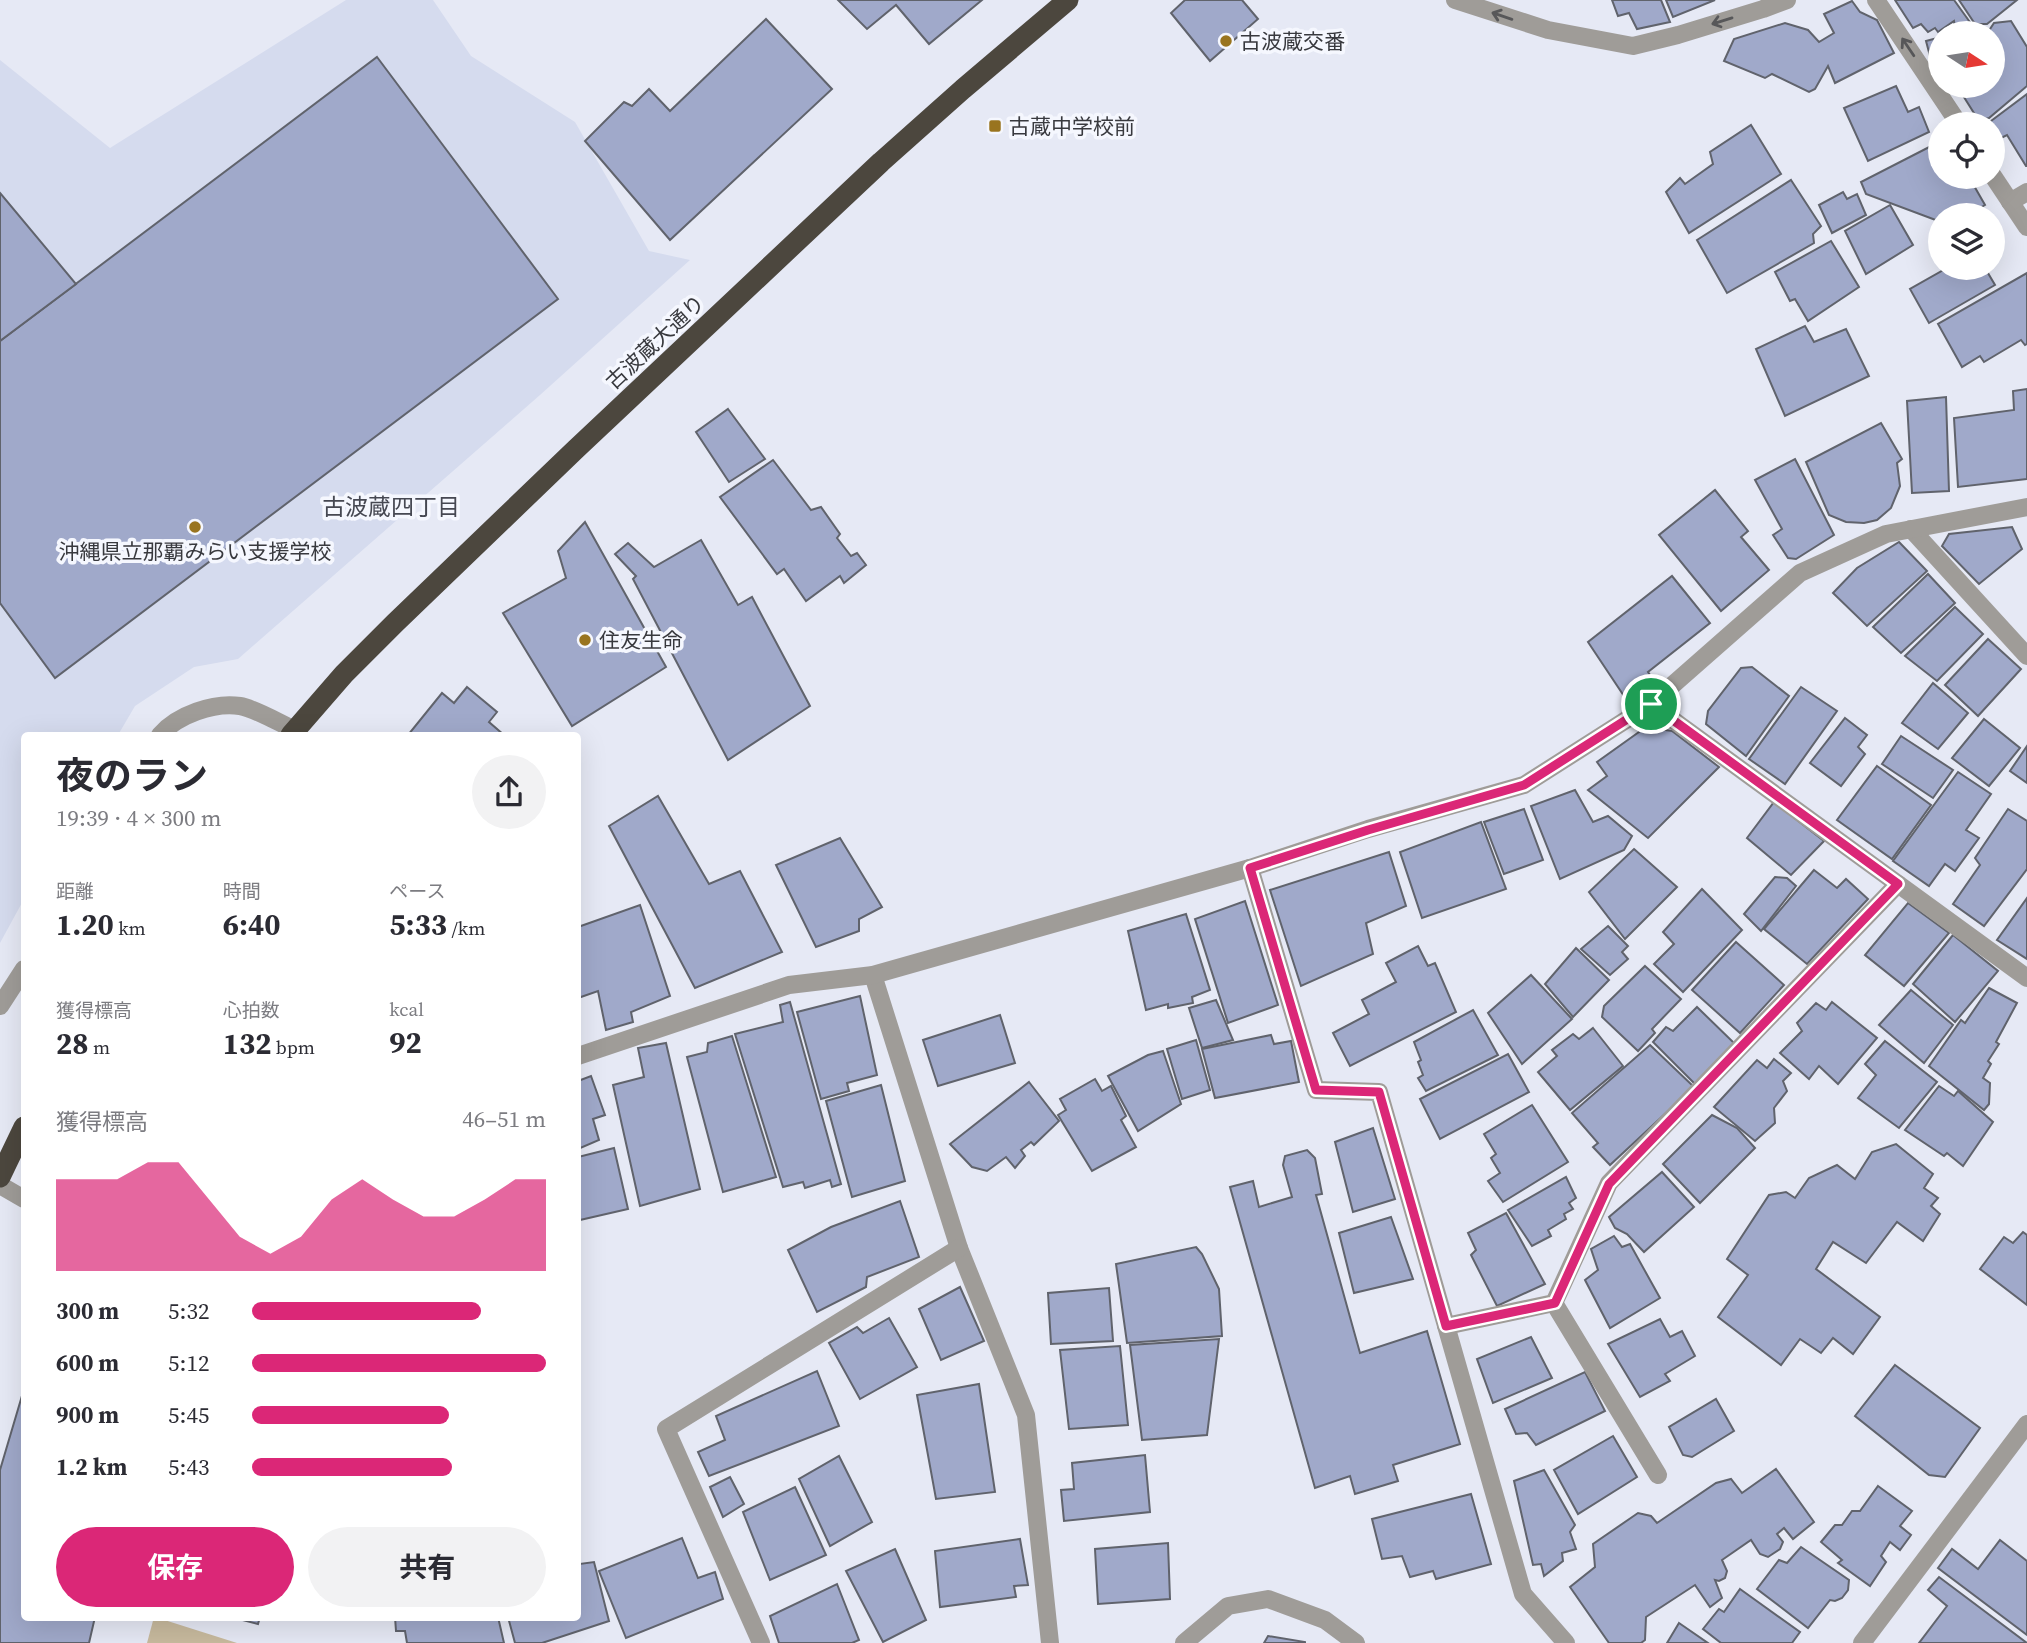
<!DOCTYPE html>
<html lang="ja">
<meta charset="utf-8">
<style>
:root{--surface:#fff;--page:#f2f2f3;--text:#2b2b33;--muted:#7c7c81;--accent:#db2777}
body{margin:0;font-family:"Source Serif 4","Noto Sans JP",serif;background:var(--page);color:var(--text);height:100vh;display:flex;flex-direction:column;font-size:26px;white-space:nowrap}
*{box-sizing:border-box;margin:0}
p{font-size:23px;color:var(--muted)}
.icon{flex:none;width:38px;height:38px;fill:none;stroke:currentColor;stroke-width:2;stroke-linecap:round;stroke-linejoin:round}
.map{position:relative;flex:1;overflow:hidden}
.panel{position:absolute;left:21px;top:732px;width:560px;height:889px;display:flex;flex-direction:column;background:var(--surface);border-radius:7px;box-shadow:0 7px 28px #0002}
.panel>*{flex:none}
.needle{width:46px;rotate:102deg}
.buttons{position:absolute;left:1928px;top:21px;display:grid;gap:14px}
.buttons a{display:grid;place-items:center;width:77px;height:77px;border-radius:50%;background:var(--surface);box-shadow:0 7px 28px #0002;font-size:35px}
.pin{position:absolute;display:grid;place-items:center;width:60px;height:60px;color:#fff;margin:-30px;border:4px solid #fff;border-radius:50%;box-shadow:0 2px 7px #0007}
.round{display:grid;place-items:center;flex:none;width:74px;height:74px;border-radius:37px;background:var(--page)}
.overview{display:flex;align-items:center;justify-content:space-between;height:119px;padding:0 35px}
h1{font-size:38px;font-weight:700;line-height:52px}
.figures{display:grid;grid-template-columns:repeat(3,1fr);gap:10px;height:119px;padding:7px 35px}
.figures div{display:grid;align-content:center}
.figures b{font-size:30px;font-weight:700}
.figures small{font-size:19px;font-weight:400}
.figures p{font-size:19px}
.chart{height:196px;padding:14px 35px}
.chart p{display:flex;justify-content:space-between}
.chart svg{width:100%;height:126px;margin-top:7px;fill:var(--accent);opacity:.7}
.action{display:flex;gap:14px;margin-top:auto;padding:14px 35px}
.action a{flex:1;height:80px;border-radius:42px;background:var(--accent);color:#fff;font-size:28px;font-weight:700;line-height:80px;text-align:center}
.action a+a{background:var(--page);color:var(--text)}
ul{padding:0 35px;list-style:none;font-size:23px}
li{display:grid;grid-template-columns:112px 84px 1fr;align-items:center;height:52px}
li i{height:18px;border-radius:9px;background:var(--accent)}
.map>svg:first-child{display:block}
.built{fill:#d5dbee}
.green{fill:#c8ba9e}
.building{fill:#a0a9ca;stroke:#60636c;stroke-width:2}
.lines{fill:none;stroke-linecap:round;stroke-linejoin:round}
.minor{stroke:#9f9c98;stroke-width:18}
.highway{stroke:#4c473e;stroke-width:21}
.oneway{stroke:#575759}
.route-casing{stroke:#fff;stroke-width:14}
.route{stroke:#db2777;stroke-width:9}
.poi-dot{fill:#99741f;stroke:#f5f7fe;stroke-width:2.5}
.labels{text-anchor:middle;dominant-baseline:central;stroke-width:7;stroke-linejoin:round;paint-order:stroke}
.poi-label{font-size:21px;fill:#38393e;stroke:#f5f7fe;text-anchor:start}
.street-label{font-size:21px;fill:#38393e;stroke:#f5f7fe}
.neighbourhood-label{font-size:23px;fill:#464852;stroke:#f5f7fe}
</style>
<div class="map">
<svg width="2027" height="1643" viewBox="0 0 2027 1643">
<rect width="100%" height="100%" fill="#e6e9f5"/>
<polygon class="built" points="346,0 433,0 471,56 575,122 649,251 690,260 540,395 238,659 194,667 135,706 118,735 24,735 24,899 0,943 0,60 110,148"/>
<polygon class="green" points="154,1617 155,1617 237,1643 147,1643"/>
<g class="building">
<polygon points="838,0 982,0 929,44 896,5 867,29"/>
<polygon points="1185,0 1242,0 1258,19 1210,61 1171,13"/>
<polygon points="1612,0 1661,0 1670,22 1637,29 1629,13 1618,16"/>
<polygon points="1666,0 1715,0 1673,17"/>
<polygon points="1895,0 1954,0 1972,25 1961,30 1955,28 1954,21 1938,32 1935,28 1928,32 1921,24 1913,28"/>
<polygon points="1959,0 2017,0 1987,24 1975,24"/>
<polygon points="1852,1 1860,12 1877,20 1894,53 1835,83 1828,66 1815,89 1809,92 1772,74 1765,78 1724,61 1734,39 1785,23 1808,30 1819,42 1834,33 1824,14"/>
<polygon points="766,19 832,89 670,240 585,141 624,102 632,106 649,89 670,111"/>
<polygon points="2011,21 2027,47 2027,86 1989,118 1979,121 1957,86 1993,86 1993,33 1956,33 1981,27 1988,32 1994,23"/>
<polygon points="1941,37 1941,54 1930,56 1926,41"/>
<polygon points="377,57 558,299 55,678 0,603 0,341"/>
<polygon points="1896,86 1908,112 1919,107 1929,132 1868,161 1844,108"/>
<polygon points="2027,94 2027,166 2026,166 2007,135 1995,141 1993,137 1993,124 1987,124"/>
<polygon points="1751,125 1781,174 1689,233 1666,192 1680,178 1685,184 1713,164 1710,152"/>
<polygon points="1941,141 1941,177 1969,177 1985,205 1968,215 1941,215 1941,222 1866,194 1861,182"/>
<polygon points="1791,180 1821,226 1813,234 1814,243 1727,293 1697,240"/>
<polygon points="1843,192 1847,199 1857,194 1866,215 1832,233 1819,205"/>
<polygon points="0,193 76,284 0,341"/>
<polygon points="1890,205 1913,245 1866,274 1845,231"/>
<polygon points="1831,241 1859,287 1808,321 1795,299 1790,301 1775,272"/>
<polygon points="1947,268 1985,268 1995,285 1929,323 1910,289"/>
<polygon points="2027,273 2027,344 2025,345 2021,340 1984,362 1980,356 1962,367 1938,324"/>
<polygon points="1805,326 1814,342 1846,329 1869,376 1785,416 1756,349"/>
<polygon points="2027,389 2027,479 1958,487 1954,418 2014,410 2013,391"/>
<polygon points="1946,397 1949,491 1912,493 1907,401"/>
<polygon points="728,409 765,459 729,482 696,432"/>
<polygon points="1881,423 1902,459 1897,463 1900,486 1891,508 1877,520 1864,523 1846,522 1829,515 1806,462"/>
<polygon points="1795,459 1834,535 1796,559 1788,558 1773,535 1782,529 1755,480"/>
<polygon points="773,460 811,510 821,507 840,534 837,538 851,556 857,553 866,565 844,583 840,576 806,601 784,569 777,574 720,497"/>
<polygon points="1715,490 1748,531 1741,537 1769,570 1721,611 1659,535"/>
<polygon points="585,522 666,667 572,726 503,613 566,578 558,551"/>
<polygon points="2012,527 2022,549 1979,584 1942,546 1949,534"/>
<polygon points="701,540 738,605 752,597 810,706 728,760 633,579 636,576 615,554 628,543 654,567"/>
<polygon points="1899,542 1927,571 1867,626 1833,593 1857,568"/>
<polygon points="1928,574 1955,603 1901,653 1873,627"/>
<polygon points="1672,576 1710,623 1648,672 1655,682 1628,702 1588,642"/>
<polygon points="1955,607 1983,634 1937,681 1905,656"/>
<polygon points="1988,639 2021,669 1978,716 1945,685"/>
<polygon points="1752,667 1789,696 1746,756 1706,724 1708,711 1741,668"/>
<polygon points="1933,683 1968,713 1938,749 1902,723"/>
<polygon points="467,687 497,712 489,722 504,735 408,735 442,693 454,703"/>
<polygon points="1801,687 1837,711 1785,784 1749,759"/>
<polygon points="1845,718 1867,735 1858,747 1865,754 1841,786 1810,763"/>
<polygon points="1984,719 2020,748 1989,786 1952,758"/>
<polygon points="1646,727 1672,731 1719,767 1648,838 1588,790 1607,776 1597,762"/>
<polygon points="1901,736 1953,770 1933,798 1882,764"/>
<polygon points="2027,746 2027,783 2010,771"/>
<polygon points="1877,766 1931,805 1892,859 1837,820"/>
<polygon points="1958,772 1991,794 1966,830 1979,838 1955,871 1945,864 1929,886 1893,861"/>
<polygon points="1575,790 1593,822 1608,816 1632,836 1624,850 1560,879 1531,806"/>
<polygon points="658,796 709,884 740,871 782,952 695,988 609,826"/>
<polygon points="1774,802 1824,841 1791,875 1747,838"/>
<polygon points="1524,809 1543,860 1504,874 1484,822"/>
<polygon points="2008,809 2027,821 2027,869 1984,926 1953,904 1980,865 1975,858"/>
<polygon points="1481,822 1506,889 1422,918 1400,852"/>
<polygon points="840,838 882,907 859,919 859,931 816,947 776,865"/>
<polygon points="1634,849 1677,887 1625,939 1589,892"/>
<polygon points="1389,852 1406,906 1366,923 1373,954 1301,986 1270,890"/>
<polygon points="1814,870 1837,888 1846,879 1868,899 1807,964 1764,929"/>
<polygon points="1775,877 1787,878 1796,886 1761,931 1744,914"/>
<polygon points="1702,889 1742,930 1683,992 1654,964 1674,944 1663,932"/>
<polygon points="2027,898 2027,959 1997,940"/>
<polygon points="1245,901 1278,1005 1228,1023 1195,919"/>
<polygon points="1908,903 1949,933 1904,986 1865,955"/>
<polygon points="640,905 670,996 631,1012 633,1022 606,1030 598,991 578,998 578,927"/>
<polygon points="1186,914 1210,990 1192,997 1193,1003 1168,1008 1168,1004 1146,1010 1128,931"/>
<polygon points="1608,926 1628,946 1622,952 1628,959 1610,975 1581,949"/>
<polygon points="1953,935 1998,971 1955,1022 1913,984"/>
<polygon points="1736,942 1784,985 1740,1033 1692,990"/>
<polygon points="1418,946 1428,966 1435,963 1456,1012 1350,1066 1333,1033 1369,1014 1362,1000 1396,982 1386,963"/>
<polygon points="1576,948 1609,980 1573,1017 1545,984"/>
<polygon points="1645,966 1681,999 1652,1029 1655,1033 1638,1051 1602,1017 1604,1006"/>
<polygon points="1531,975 1572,1019 1522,1064 1488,1013"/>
<polygon points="1989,988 2017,1003 1996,1042 1999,1044 1988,1061 1991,1064 1983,1078 1990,1083 1989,1104 1984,1110 1929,1066 1961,1020 1965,1023"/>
<polygon points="1911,990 1953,1025 1924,1063 1879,1025"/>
<polygon points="860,996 877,1075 847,1083 849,1091 821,1099 797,1012"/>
<polygon points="1216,1000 1233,1040 1202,1048 1189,1008"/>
<polygon points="790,1002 841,1184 832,1187 830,1180 805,1188 803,1182 783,1187 735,1034 783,1022 780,1005"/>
<polygon points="1832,1002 1877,1038 1838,1084 1819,1066 1809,1079 1780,1053 1802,1031 1797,1023 1816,1003 1826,1010"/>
<polygon points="1697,1007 1734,1043 1695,1084 1653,1042 1666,1027 1673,1031"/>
<polygon points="1473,1010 1498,1055 1426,1091 1418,1078 1423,1075 1418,1062 1421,1060 1414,1042"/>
<polygon points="1000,1015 1015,1063 938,1086 923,1040"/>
<polygon points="1593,1028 1623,1066 1570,1110 1538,1072 1557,1056 1552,1050 1573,1034 1579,1039"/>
<polygon points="1271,1035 1274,1044 1291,1041 1299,1082 1215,1098 1202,1049"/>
<polygon points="732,1036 776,1177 723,1192 687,1057 707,1052 708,1043"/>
<polygon points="1196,1040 1210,1090 1182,1099 1167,1049"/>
<polygon points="1885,1041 1937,1082 1899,1128 1858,1098 1876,1075 1865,1064"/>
<polygon points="666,1043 700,1189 640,1206 613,1085 644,1077 638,1048"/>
<polygon points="1650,1045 1694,1087 1610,1165 1593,1147 1598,1143 1572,1113"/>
<polygon points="1163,1051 1181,1104 1138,1131 1108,1076 1148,1055"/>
<polygon points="1508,1054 1529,1092 1440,1139 1420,1099"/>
<polygon points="1774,1059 1791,1073 1783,1081 1787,1091 1774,1108 1775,1123 1755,1141 1714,1107 1757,1060 1767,1068"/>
<polygon points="591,1076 605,1115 593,1119 599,1140 578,1149 578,1081"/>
<polygon points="1095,1079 1102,1091 1111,1086 1126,1116 1121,1120 1136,1147 1092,1171 1058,1115 1066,1110 1060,1099"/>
<polygon points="1029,1082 1059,1121 1034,1145 1031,1142 1021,1150 1025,1156 1015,1168 1006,1157 987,1171 972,1167 950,1144"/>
<polygon points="881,1085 905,1181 852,1197 826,1101"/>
<polygon points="1939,1086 1954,1096 1958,1091 1993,1122 1963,1166 1947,1153 1944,1156 1905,1130"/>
<polygon points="1532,1105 1568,1162 1503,1202 1488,1181 1500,1173 1491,1158 1496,1154 1484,1134"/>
<polygon points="1712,1115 1737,1128 1755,1148 1700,1203 1663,1164"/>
<polygon points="1373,1128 1395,1199 1353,1212 1335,1142"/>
<polygon points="1896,1144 1933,1174 1924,1188 1938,1198 1931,1206 1940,1214 1923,1241 1897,1222 1866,1263 1833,1242 1816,1269 1880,1317 1853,1354 1833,1338 1821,1353 1800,1339 1781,1365 1718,1317 1748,1275 1727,1259 1769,1195 1786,1192 1795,1198 1809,1178 1837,1165 1855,1179 1872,1152"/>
<polygon points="614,1148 628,1209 580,1220 578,1210 578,1157"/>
<polygon points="1307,1150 1315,1158 1322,1194 1316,1195 1360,1353 1427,1331 1460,1444 1393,1465 1398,1481 1355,1494 1350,1476 1315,1488 1230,1187 1253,1181 1259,1207 1292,1197 1283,1165 1285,1156"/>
<polygon points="1662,1172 1694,1207 1644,1252 1627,1234 1615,1228 1609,1217"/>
<polygon points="1566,1177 1576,1198 1569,1203 1573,1209 1564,1214 1566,1219 1548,1230 1551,1236 1532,1246 1508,1210"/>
<polygon points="900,1201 919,1257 867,1277 866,1287 817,1312 788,1250 831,1227"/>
<polygon points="1506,1213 1545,1284 1497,1306 1471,1255 1476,1250 1468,1233"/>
<polygon points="1391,1217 1413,1279 1354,1293 1339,1233"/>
<polygon points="2023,1232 2027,1235 2027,1305 1980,1269 2004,1237 2013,1243"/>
<polygon points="1614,1236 1622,1247 1630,1244 1660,1298 1610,1328 1585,1280 1598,1270 1591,1249"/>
<polygon points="1196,1247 1202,1254 1219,1289 1222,1336 1127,1343 1116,1264"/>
<polygon points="960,1287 984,1341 941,1360 919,1309"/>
<polygon points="1109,1288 1113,1341 1051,1344 1048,1293"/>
<polygon points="889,1318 917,1367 860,1399 829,1343 857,1327 863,1333"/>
<polygon points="1660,1319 1670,1337 1682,1331 1695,1356 1665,1374 1670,1381 1640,1397 1608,1344"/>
<polygon points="1531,1337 1552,1378 1493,1403 1477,1359"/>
<polygon points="1219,1339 1207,1435 1142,1440 1130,1345"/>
<polygon points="1120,1346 1128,1425 1069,1429 1060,1350"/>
<polygon points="1895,1365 1980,1428 1945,1477 1929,1475 1855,1416"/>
<polygon points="817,1371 839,1426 709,1476 698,1452 725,1440 716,1416"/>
<polygon points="1585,1372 1605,1411 1536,1445 1527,1433 1516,1434 1505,1409"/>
<polygon points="979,1384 995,1492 936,1499 917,1395"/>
<polygon points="24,1389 24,1617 95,1617 89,1643 0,1643 0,1470"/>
<polygon points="1716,1399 1734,1431 1692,1457 1683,1455 1669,1427"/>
<polygon points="1613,1436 1637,1477 1578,1514 1554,1470"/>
<polygon points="1145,1455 1150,1512 1064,1521 1061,1490 1074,1489 1072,1463"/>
<polygon points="839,1456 872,1522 830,1546 799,1479"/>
<polygon points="1776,1469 1814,1522 1793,1539 1784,1528 1777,1534 1783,1542 1780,1549 1768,1557 1760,1554 1751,1540 1722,1560 1727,1571 1725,1578 1719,1581 1715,1580 1722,1598 1710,1607 1695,1585 1646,1617 1645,1640 1641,1643 1609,1643 1570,1587 1595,1567 1593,1544 1638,1513 1651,1516 1657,1523 1716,1483 1731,1479 1742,1493"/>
<polygon points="1544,1470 1575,1525 1570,1532 1576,1549 1562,1553 1563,1561 1544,1576 1541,1564 1533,1565 1514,1481"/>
<polygon points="730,1477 744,1504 723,1517 710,1487"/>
<polygon points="1878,1486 1912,1511 1900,1526 1911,1535 1900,1550 1890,1542 1881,1556 1886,1562 1870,1586 1838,1563 1842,1560 1821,1542 1835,1525 1842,1525 1852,1511 1860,1511"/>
<polygon points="795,1487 826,1555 770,1580 743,1512"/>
<polygon points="1471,1494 1491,1564 1436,1579 1433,1571 1410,1577 1402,1556 1382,1559 1372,1519"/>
<polygon points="682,1538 698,1578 715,1572 723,1599 626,1638 599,1571"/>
<polygon points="1020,1539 1028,1585 1014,1586 1016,1597 940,1607 935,1551"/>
<polygon points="2000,1540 2027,1561 2027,1635 1938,1568 1952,1549 1978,1569"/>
<polygon points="1168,1543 1170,1599 1098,1604 1095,1549"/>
<polygon points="1801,1547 1849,1580 1848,1590 1842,1598 1835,1601 1830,1600 1808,1628 1757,1589 1779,1560 1787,1563"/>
<polygon points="895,1549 926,1620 883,1642 846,1571"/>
<polygon points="578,1556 580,1564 594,1562 609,1621 542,1643 515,1643 508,1617 578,1617"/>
<polygon points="1939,1577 2027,1643 1919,1643 1947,1606 1928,1590"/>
<polygon points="837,1584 859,1640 852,1643 779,1643 770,1616"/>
<polygon points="1740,1589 1800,1632 1792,1643 1721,1643 1703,1629 1719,1609 1724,1612"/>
<polygon points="231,1617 260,1617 258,1624"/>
<polygon points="395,1617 498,1617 504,1643 407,1643 405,1631 396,1631"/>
<polygon points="1679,1623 1708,1643 1667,1643"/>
<polygon points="1268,1636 1305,1642 1305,1643 1264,1643"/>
</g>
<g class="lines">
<g class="minor">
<polyline points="1455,0 1548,30 1633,46 1678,35 1763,9 1787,0"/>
<polyline points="1876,0 1959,124"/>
<polyline points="1993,176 2027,227"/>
<polyline points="2010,202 2027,192"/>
<polyline points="1911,529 2027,656"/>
<polyline points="1651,704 2027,978"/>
<path d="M 160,735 C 177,715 214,702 240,706 C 254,708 281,724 295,730"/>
<polyline points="1250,868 1316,1090 1379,1092 1523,1594 1566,1643"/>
<polyline points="873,975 959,1248 1026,1415 1050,1643"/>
<polyline points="0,1006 24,969"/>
<polyline points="578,1056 789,985 873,975 1250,868 1368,829 1524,785 1651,704 1800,573 1886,534 2027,507"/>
<polyline points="0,1185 24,1199"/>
<polyline points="1554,1303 1658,1475"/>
<polyline points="1446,1326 1554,1303 1609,1183 1898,884"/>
<polyline points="761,1643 666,1429 959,1248"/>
<polyline points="1184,1643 1228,1606 1268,1599 1325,1620 1356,1643"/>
<polyline points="1862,1643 2027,1424"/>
</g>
<g class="highway">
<polyline points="291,735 344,674 395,623 576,449 881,162 963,89 1068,0"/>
<polyline points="0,1177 24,1127"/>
</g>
</g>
<defs><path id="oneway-shaft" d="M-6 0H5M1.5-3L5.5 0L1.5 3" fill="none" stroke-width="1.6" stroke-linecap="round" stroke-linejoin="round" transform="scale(1.75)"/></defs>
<g class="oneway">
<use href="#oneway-shaft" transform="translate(1502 16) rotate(-161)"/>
<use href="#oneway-shaft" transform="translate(1722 21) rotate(163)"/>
<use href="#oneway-shaft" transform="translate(1908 47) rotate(-124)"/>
</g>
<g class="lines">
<g class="route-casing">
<polygon id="route" points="1651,704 1898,884 1609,1184 1555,1303 1446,1326 1379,1092 1316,1090 1250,868 1368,830 1524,785"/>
</g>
<use href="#route" class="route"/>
</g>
<g class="poi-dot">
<circle cx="1226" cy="41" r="7"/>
<rect x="988" y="119" width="14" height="14" rx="3.5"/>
<circle cx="195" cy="527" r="7"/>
<circle cx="585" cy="640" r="7"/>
</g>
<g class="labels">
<g class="poi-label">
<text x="1240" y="41">古波蔵交番</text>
<text x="1009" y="126">古蔵中学校前</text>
<text x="195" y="551" text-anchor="middle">沖縄県立那覇みらい支援学校</text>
<text x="599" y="640">住友生命</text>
</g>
<g class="street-label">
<text transform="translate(655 342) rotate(-43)">古波蔵大通り</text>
</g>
<g class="neighbourhood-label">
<text x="391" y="507">古波蔵四丁目</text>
</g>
</g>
</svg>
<div class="buttons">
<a><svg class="needle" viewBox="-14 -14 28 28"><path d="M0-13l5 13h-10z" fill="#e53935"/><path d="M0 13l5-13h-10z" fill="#7c7c81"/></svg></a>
<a><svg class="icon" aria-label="locate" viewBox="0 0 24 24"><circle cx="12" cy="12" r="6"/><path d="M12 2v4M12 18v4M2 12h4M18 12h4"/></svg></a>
<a><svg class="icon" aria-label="layers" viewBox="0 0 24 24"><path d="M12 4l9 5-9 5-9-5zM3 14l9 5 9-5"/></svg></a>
</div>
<div class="pin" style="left:1651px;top:704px;background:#1e9e55"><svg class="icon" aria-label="arrive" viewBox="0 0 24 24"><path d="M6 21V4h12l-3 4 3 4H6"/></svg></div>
<section class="panel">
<div class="overview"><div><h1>夜のラン</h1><p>19:39 · 4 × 300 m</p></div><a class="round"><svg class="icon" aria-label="share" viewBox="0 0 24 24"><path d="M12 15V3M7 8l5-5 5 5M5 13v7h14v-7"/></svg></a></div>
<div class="figures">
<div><p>距離</p><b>1.20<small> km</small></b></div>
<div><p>時間</p><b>6:40</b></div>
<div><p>ペース</p><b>5:33<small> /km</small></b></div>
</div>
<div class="figures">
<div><p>獲得標高</p><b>28<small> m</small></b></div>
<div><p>心拍数</p><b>132<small> bpm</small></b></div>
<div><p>kcal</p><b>92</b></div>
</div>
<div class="chart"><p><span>獲得標高</span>46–51 m</p>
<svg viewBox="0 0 160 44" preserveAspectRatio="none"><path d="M0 44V12L10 12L20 12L30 6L40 6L50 19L60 32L70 38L80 32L90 19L100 12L110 19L120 25L130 25L140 19L150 12L160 12V44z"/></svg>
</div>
<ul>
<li><b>300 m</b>5:32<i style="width:78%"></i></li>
<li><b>600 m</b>5:12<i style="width:100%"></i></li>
<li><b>900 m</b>5:45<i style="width:67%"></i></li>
<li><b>1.2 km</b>5:43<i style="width:68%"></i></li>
</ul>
<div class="action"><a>保存</a><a>共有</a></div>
</section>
</div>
